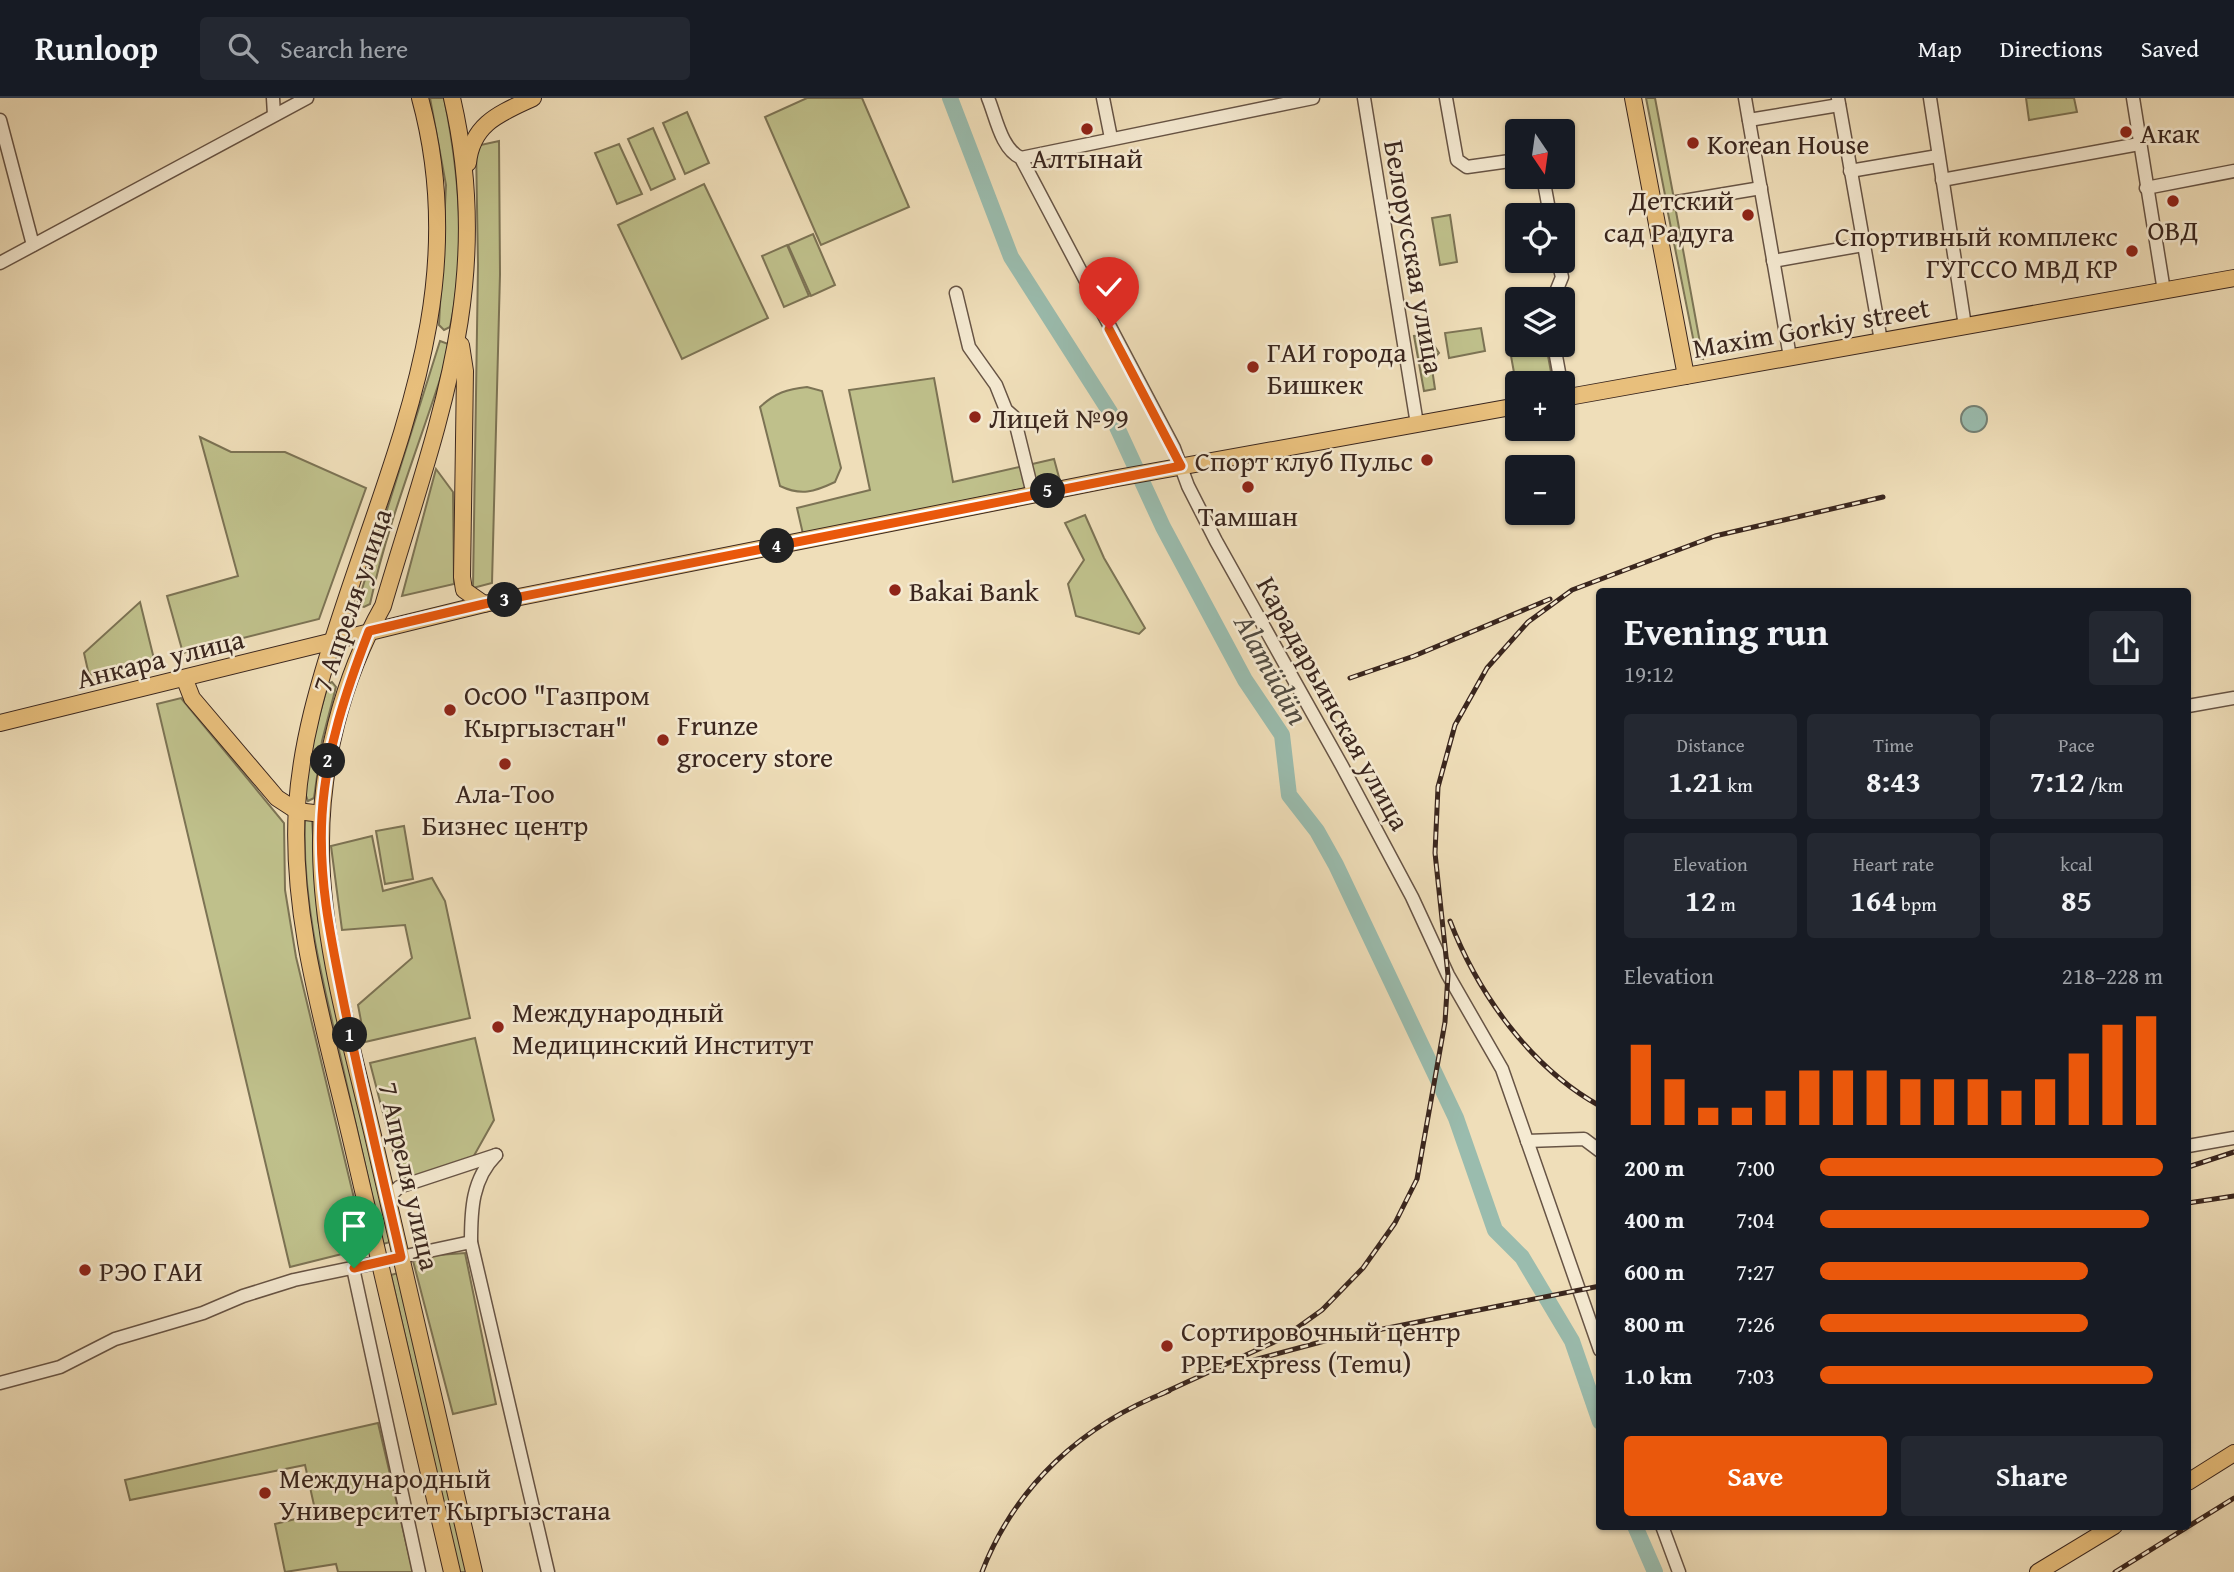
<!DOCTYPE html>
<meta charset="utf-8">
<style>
:root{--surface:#171b24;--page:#242831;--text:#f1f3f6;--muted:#9ea1a6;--line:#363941;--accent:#ea580c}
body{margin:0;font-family:"Gentium Book Plus",serif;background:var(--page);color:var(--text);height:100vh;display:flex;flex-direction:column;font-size:26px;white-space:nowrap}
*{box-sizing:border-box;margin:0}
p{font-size:23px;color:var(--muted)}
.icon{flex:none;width:38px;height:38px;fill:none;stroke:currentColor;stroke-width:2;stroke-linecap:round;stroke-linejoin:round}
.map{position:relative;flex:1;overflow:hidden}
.panel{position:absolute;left:1596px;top:490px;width:595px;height:942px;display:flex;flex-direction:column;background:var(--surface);border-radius:7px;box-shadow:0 2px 5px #0004}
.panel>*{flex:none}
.needle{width:46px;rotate:167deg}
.buttons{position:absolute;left:1505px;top:21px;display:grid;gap:14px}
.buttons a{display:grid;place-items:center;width:70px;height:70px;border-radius:7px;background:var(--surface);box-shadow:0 2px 5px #0004;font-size:35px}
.pin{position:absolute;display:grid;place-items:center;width:60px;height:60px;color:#fff;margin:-72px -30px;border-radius:50% 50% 50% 0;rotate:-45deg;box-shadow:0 0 7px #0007}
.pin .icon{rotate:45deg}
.km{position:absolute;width:35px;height:35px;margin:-18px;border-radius:50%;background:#222;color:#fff;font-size:19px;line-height:35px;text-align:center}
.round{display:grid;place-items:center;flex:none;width:74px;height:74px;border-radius:7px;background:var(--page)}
.overview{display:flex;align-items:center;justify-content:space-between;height:119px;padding:0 28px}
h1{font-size:38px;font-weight:800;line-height:52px}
.metrics{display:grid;grid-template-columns:repeat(3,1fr);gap:10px;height:119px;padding:7px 28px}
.metrics div{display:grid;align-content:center;border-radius:7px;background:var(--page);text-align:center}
.metrics b{font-size:30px;font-weight:800}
.metrics small{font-size:19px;font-weight:400}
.metrics p{font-size:19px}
.chart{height:196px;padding:14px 28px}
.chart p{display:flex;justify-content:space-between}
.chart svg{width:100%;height:126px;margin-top:7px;stroke:var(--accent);stroke-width:6}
.cta{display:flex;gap:14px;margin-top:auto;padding:14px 28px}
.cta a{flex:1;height:80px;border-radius:7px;background:var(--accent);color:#fff;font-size:28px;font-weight:800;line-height:80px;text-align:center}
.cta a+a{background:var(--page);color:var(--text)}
ul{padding:0 28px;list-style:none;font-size:23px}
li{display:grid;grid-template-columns:112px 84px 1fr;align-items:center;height:52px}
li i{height:18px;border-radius:9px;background:var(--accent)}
header{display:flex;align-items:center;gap:42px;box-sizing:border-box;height:98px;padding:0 35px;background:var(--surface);border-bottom:2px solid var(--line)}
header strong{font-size:33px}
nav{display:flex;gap:38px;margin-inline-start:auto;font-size:24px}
.search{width:490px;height:63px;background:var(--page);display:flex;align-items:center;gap:18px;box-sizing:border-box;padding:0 24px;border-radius:7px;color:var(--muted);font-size:26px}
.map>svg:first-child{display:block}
.green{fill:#bfc08b;stroke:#7c7354;stroke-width:2}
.water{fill:#9abcae;stroke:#748074;stroke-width:2}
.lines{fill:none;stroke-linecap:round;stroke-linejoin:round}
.river{stroke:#9abcae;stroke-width:16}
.minor-casing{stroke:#675445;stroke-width:15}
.major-casing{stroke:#3a261e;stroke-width:18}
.minor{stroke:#f5ead2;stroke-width:12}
.major{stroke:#e8bf7c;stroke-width:16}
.rail-casing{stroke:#3a261e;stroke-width:5}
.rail{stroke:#f5ead2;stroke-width:2.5;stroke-dasharray:8;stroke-linecap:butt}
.route-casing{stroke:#fff;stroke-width:14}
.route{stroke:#ea580c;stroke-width:9}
.poi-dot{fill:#8f2418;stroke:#f5ead2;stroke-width:2.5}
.labels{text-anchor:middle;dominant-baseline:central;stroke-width:5;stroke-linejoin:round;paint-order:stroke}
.poi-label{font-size:28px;fill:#3a261e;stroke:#f5ead2;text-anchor:start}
.street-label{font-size:28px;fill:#3a261e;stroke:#f5ead2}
.water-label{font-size:30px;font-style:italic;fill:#524c42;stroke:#f5ead2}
</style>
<header>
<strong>Runloop</strong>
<div class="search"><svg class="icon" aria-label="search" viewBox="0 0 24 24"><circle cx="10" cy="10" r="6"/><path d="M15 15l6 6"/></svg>Search here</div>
<nav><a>Map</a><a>Directions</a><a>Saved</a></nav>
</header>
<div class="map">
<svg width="2234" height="1474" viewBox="0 0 2234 1474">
<rect width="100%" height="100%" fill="#efdeb9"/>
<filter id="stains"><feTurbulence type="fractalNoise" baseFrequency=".00286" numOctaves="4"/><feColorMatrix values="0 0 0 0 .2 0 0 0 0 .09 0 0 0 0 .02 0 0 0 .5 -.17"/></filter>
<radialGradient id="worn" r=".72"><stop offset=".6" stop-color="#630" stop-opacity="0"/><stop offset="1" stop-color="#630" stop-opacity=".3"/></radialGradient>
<g class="green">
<path d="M 430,0 L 444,0 C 459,74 467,154 450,229 L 444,232 L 439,227 L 446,87 Z"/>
<polygon points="807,0 862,0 909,109 821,147 765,19"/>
<polygon points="1646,0 1655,0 1674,101 1666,102"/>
<polygon points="2026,0 2074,0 2077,14 2029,22"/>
<polygon points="687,14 709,65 685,76 663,25"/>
<polygon points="653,30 675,81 651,92 628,41"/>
<polygon points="499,43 500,176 492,485 473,490 478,167 476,48"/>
<polygon points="619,46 642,96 617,106 595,55"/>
<polygon points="704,86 768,220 682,261 618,127"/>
<polygon points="1675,108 1703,261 1697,260 1667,110"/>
<polygon points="1450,117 1457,164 1440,167 1432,120"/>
<polygon points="813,136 835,187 811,198 788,147"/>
<polygon points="787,147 809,198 784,209 762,158"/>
<polygon points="1481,230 1485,253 1449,260 1445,235"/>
<polygon points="1427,237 1439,255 1431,264 1435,291 1424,293 1414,238"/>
<path d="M 440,243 L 451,247 C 425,333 389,418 370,506 L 364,509 L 357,507 Z"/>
<polygon points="1509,247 1546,247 1551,274 1515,280"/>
<polygon points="934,280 953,384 1054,361 1060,383 803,436 797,410 870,392 849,292"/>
<path d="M 807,289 L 822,293 L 841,370 L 835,384 C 814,394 801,398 780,388 L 760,309 C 775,295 787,291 807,289 Z"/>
<polygon points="200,339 231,354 285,354 366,390 319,521 183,555 167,498 238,478"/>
<polygon points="436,371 453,394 454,486 402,498"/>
<polygon points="1085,417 1104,460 1145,530 1139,536 1076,518 1068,486 1084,462 1065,425"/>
<polygon points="140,504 154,561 89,577 84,555"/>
<polygon points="332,584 336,589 322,643 314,700 308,703 305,695 312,645 328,586"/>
<polygon points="181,600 284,725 285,792 296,859 366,1150 290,1169 157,606"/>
<path d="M 312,721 L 318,822 L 390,1144 L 383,1146 C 368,1080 353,1014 338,948 C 320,873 302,799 305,722 Z"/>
<polygon points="404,728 413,781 385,786 376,733"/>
<polygon points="372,738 383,793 432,780 445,803 470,920 365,944 358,907 412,860 405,827 342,832 331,748"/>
<polygon points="475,940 494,1022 471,1063 401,1084 370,965"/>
<polygon points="465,1155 496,1306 453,1316 412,1159"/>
<polygon points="398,1175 467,1474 459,1474 391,1177"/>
<polygon points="378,1325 413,1474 338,1474 336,1466 285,1474 275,1426 316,1416 305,1367 130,1402 125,1382"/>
</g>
<circle class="water" cx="1974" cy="321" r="13"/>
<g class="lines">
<g class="river">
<polyline points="950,0 1011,159 1110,314 1163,429 1245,582 1282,637 1289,697 1317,733 1336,767 1456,1020 1495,1132 1522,1159 1572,1243 1600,1324"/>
<polyline points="1635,1428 1655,1474"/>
</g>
<g class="minor-casing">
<g id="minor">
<polyline points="273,0 274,17"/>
<path d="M 988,0 C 996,19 1001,51 1021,60 L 1174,350 L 1188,388 L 1216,443 L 1342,668 L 1412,799 L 1448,877 L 1502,971 L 1600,1252"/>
<polyline points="1103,0 1111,40"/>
<polyline points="1364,0 1417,326"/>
<polyline points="1446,0 1457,62 1467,69 1517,62"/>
<polyline points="1745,0 1790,259"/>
<polyline points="1838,0 1881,243"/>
<polyline points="1930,0 1965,228"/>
<polyline points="2133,0 2164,193"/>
<polyline points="0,22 33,147"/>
<polyline points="1749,22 1839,7"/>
<polyline points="1021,60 1313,0"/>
<polyline points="1850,73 1938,58"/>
<polyline points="1543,79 1550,117"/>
<polyline points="1942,82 2139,46"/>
<polyline points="2146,90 2234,73"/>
<polyline points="1653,108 1761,90"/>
<polyline points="1773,163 1863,147"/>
<polyline points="0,165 307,0"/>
<polyline points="956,195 969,249 996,287 1006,312 1014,319 1033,396"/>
<polyline points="1553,201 1562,179 1558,163"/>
<polyline points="1554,247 1561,285"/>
<polyline points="2188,608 2234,600"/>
<polyline points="1527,1043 1584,1041 1600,1053"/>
<polyline points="2188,1048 2234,1040"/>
<path d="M 496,1057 C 472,1081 471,1112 471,1144 L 548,1474"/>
<polyline points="388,1100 399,1089 496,1057"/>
<polyline points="401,1159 471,1144"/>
<polyline points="353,1170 419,1474"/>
<polyline points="0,1285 60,1269 115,1241 203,1215 243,1198 294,1182 380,1164"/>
<polyline points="1662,1428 1679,1474"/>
</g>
</g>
<g class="major-casing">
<g id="major">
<path d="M 420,0 C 472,190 396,346 339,523 C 319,584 301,645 297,708 C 290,819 325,930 350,1037 C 384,1183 418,1328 452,1474"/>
<path d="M 452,0 C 496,188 435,331 383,508 C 342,581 320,668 321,751 C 322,849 352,947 374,1042 C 408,1186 441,1330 474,1474"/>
<polyline points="1633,0 1686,278"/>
<path d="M 468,65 C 472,25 501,15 533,0"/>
<polyline points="461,247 465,273 462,479 464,492 484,506"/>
<polyline points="1563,300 2234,180"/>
<polyline points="185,582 192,600 277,700 297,713 322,716"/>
<polyline points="0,625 484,506 1112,381 1517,308"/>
<polyline points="2188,1384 2234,1355"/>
<polyline points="2038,1474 2114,1428"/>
</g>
</g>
<use href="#minor" class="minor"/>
<use href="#major" class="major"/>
<g class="rail-casing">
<g id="rail">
<polyline points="1350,580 1414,558 1550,501"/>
<path d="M 1450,823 C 1478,896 1531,970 1600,1008"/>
<polyline points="2188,1069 2234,1054"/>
<polyline points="2188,1105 2234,1098"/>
<polyline points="1254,1262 1332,1241 1600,1188"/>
<polyline points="1161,1296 1283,1240 1322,1212 1363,1170 1395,1125 1417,1081 1445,924 1448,877 1435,755 1438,689 1455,627 1487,570 1528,524 1572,492 1715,438 1883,399"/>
<path d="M 982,1474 C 1015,1388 1083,1326 1169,1293"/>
<polyline points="2115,1474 2234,1400"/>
</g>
</g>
<use href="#rail" class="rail"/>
</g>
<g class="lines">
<g class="route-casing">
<path id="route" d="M 354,1170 L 401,1159 C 382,1076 362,994 345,911 C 332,846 318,784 322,717 C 326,652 346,593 369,533 L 484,506 L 1181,368 L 1109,231"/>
</g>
<use href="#route" class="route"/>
</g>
<g class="poi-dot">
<circle cx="1087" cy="31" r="7"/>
<circle cx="2126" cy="34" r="7"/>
<circle cx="1693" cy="45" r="7"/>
<circle cx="2173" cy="103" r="7"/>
<circle cx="1748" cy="117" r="7"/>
<circle cx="2132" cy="153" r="7"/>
<circle cx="1253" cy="269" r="7"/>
<circle cx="975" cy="319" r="7"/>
<circle cx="1427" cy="362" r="7"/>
<circle cx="1248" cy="389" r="7"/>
<circle cx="895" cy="492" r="7"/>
<circle cx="450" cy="612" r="7"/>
<circle cx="663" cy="642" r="7"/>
<circle cx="505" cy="666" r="7"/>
<circle cx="498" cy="929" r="7"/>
<circle cx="85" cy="1172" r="7"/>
<circle cx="1167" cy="1248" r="7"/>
<circle cx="265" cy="1395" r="7"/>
</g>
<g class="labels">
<g class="poi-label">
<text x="2140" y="34">Акак</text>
<text x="1707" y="45">Korean House</text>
<text x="1087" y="59" text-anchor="middle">Алтынай</text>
<text x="1734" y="101" text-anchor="end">Детский<tspan x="1734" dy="32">сад Радуга</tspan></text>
<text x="2173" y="131" text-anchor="middle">ОВД</text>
<text x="2118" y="137" text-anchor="end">Спортивный комплекс<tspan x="2118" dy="32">ГУГССО МВД КР</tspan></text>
<text x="1267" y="253">ГАИ города<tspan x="1267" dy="32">Бишкек</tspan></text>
<text x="989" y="319">Лицей №99</text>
<text x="1413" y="362" text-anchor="end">Спорт клуб Пульс</text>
<text x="1248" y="417" text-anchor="middle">Тамшан</text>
<text x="909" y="492">Bakai Bank</text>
<text x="464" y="596">ОсОО "Газпром<tspan x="464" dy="32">Кыргызстан"</tspan></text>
<text x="677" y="626">Frunze<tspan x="677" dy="32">grocery store</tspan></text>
<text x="505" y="694" text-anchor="middle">Ала-Тоо<tspan x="505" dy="32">Бизнес центр</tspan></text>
<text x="512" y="913">Международный<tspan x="512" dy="32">Медицинский Институт</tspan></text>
<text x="99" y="1172">РЭО ГАИ</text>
<text x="1181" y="1232">Сортировочный центр<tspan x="1181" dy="32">PPE Express (Temu)</tspan></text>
<text x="279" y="1379">Международный<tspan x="279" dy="32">Университет Кыргызстана</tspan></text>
</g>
<g class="street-label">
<text transform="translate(1415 159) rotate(80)">Белорусская улица</text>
<text transform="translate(1811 229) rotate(-10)">Maxim Gorkiy street</text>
<text transform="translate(351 502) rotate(-71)">7 Апреля улица</text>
<text transform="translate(160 560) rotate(-14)">Анкара улица</text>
<text transform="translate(1334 605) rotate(61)">Карадарьинская улица</text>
<text transform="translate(410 1078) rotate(77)">7 Апреля улица</text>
</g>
<g class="water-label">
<text transform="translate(1272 571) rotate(61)">Alamüdün</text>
</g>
</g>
<rect width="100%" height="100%" filter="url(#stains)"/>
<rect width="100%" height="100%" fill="url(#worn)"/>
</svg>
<div class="buttons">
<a><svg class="needle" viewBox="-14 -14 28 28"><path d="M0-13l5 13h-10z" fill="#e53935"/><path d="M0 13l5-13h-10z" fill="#9ea1a6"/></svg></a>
<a><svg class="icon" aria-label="locate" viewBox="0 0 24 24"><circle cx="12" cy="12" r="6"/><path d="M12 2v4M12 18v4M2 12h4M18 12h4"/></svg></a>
<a><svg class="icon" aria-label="layers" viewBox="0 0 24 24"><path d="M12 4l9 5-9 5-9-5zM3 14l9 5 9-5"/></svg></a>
<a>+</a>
<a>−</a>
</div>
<div class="pin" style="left:354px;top:1170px;background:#1e9e55"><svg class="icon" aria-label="arrive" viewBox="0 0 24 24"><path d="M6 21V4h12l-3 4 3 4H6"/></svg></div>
<div class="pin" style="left:1109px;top:231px;background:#d93025"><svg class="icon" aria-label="check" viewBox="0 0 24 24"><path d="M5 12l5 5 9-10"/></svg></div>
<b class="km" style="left:350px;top:937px">1</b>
<b class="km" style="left:328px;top:663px">2</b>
<b class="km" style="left:505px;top:502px">3</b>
<b class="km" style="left:777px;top:448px">4</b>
<b class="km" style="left:1048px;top:393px">5</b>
<section class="panel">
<div class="overview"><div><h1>Evening run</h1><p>19:12</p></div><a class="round"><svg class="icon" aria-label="share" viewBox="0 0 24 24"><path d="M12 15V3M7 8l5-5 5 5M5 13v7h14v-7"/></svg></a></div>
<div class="metrics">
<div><p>Distance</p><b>1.21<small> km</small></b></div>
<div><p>Time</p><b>8:43</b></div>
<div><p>Pace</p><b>7:12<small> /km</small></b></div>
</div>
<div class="metrics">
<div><p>Elevation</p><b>12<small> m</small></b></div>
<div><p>Heart rate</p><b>164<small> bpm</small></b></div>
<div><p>kcal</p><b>85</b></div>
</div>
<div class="chart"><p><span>Elevation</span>218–228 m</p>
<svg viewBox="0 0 160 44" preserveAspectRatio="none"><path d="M5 44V16M15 44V28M25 44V38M35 44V38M45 44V32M55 44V25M65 44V25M75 44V25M85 44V28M95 44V28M105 44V28M115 44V32M125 44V28M135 44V19M145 44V9M155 44V6"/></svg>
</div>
<ul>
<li><b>200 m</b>7:00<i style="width:100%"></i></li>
<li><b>400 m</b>7:04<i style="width:96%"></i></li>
<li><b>600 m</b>7:27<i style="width:78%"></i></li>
<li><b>800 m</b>7:26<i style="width:78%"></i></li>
<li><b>1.0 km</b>7:03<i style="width:97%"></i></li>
</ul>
<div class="cta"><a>Save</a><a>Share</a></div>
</section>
</div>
